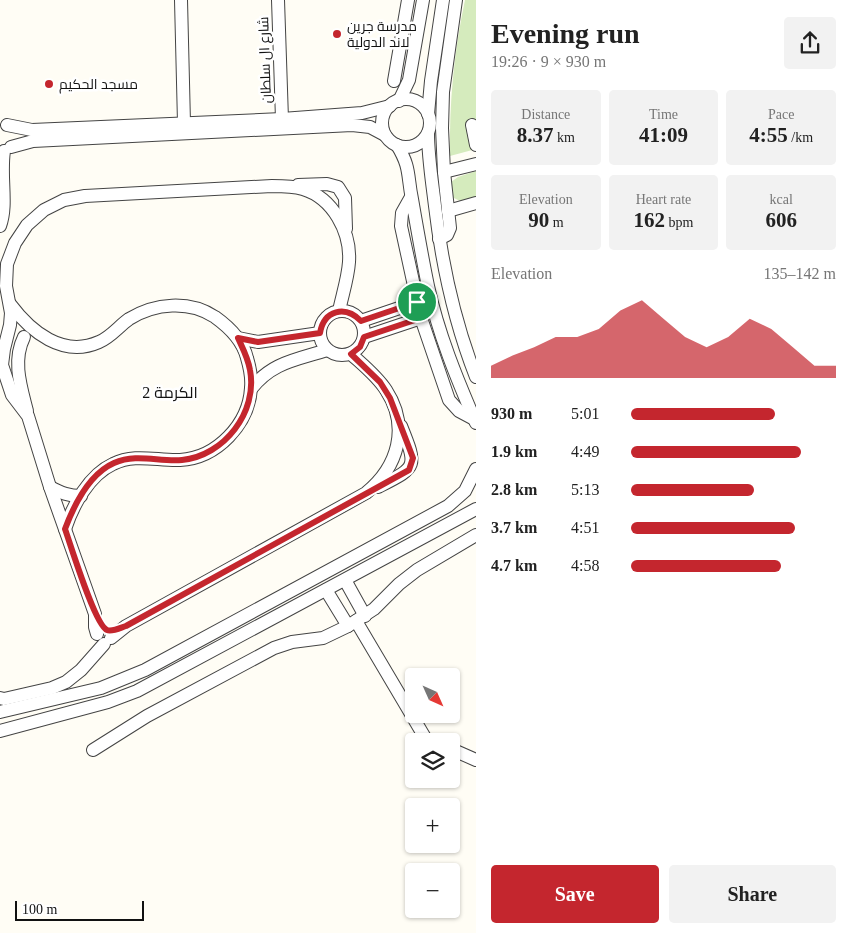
<!DOCTYPE html>
<meta charset="utf-8">
<style>
:root{--surface:#fff;--page:#f2f2f2;--text:#222;--muted:#767676;--accent:#c4262e}
body{margin:0;font-family:"Times New Roman",Cairo,serif;background:var(--page);color:var(--text);height:100vh;display:flex;flex-direction:column;font-size:19px;white-space:nowrap}
*{box-sizing:border-box;margin:0}
p{font-size:16px;color:var(--muted)}
.icon{flex:none;width:28px;height:28px;fill:none;stroke:currentColor;stroke-width:2;stroke-linecap:round;stroke-linejoin:round}
.map{position:relative;flex:1;overflow:hidden}
.side{display:flex;flex-direction:column;background:var(--surface);width:375px}
.side>*{flex:none}
.needle{width:32px;rotate:135deg}
.controls{position:absolute;left:405px;top:668px;display:grid;gap:10px}
.controls a{display:grid;place-items:center;width:55px;height:55px;border-radius:5px;background:var(--surface);box-shadow:0 1px 4px #0004;font-size:25px}
.scale{position:absolute;left:15px;bottom:12px;width:129px;box-sizing:border-box;padding-left:5px;border:2px solid #111;border-top:0;font-size:14px;line-height:18px;white-space:nowrap;color:#111;-webkit-text-stroke:4px #fff;paint-order:stroke}
.pin{position:absolute;display:grid;place-items:center;width:42px;height:42px;color:#fff;margin:-21px;border:2px solid #fff;border-radius:50%;box-shadow:0 1px 5px #0007}
.round{display:grid;place-items:center;flex:none;width:52px;height:52px;border-radius:5px;background:var(--page)}
.summary{display:flex;align-items:center;justify-content:space-between;height:85px;padding:0 15px}
h1{font-size:28px;font-weight:700;line-height:38px}
.metrics{display:grid;grid-template-columns:repeat(3,1fr);gap:8px;height:85px;padding:5px 15px}
.metrics div{display:grid;align-content:center;border-radius:5px;background:var(--page);text-align:center}
.metrics b{font-size:21px;font-weight:700}
.metrics small{font-size:14px;font-weight:400}
.metrics p{font-size:14px}
.chart{height:140px;padding:10px 15px}
.chart p{display:flex;justify-content:space-between}
.chart svg{width:100%;height:90px;margin-top:5px;fill:var(--accent);opacity:.7}
.action{display:flex;gap:10px;margin-top:auto;padding:10px 15px}
.action a{flex:1;height:58px;border-radius:5px;background:var(--accent);color:#fff;font-size:20px;font-weight:700;line-height:58px;text-align:center}
.action a+a{background:var(--page);color:var(--text)}
ul{padding:0 15px;list-style:none;font-size:16px}
li{display:grid;grid-template-columns:80px 60px 1fr;align-items:center;height:38px}
li i{height:12px;border-radius:6px;background:var(--accent)}
main{display:flex;flex:1;min-height:0}
.map>svg:first-child{display:block}
.green{fill:#d5ebbd}
.lines{fill:none;stroke-linecap:round;stroke-linejoin:round}
.minor-casing{stroke:#444;stroke-width:14}
.minor{stroke:#fff;stroke-width:12}
.route-casing{stroke:#fff;stroke-width:10}
.route{stroke:#c4262e;stroke-width:6}
.poi-dot{fill:#c4262e;stroke:#fff;stroke-width:2}
.labels{text-anchor:middle;dominant-baseline:central;stroke-width:5;stroke-linejoin:round;paint-order:stroke}
.poi-label{font-size:14px;fill:#111;stroke:#fff;text-anchor:start}
.street-label{font-size:14px;fill:#111;stroke:#fff}
.quarter-label{font-size:16px;fill:#111;stroke:#fff}
</style>
<main>
<div class="map">
<svg width="476" height="933" viewBox="0 0 476 933">
<rect width="100%" height="100%" fill="#fffdf5"/>
<g class="green">
<path d="M 465,0 L 476,0 L 476,149 L 450,156 C 449,104 454,51 465,0 Z"/>
<polygon points="476,171 476,197 460,201 452,197 451,182 458,177"/>
</g>
<g class="lines">
<g class="minor-casing">
<g id="minor">
<polyline points="181,0 184,123"/>
<polyline points="278,0 282,119"/>
<polyline points="394,81 408,0"/>
<circle cx="406" cy="123" r="24"/>
<polyline points="399,101 409,80 423,0"/>
<polyline points="428,114 431,81 443,0"/>
<polyline points="7,125 32,130 282,119 362,113 390,106"/>
<polyline points="472,125 476,145"/>
<path d="M 428,133 C 428,157 432,181 435,206 C 442,265 454,321 476,377"/>
<path d="M 397,145 C 411,168 407,175 412,199 C 417,228 422,257 428,286 C 438,333 457,379 476,423"/>
<polyline points="11,147 33,141 352,125 370,127 385,135"/>
<polyline points="444,172 476,164"/>
<polyline points="298,185 327,184 338,187 345,198 346,229"/>
<polyline points="411,197 402,213 401,226 421,318 449,400 459,411 474,419"/>
<polyline points="448,211 476,203"/>
<path d="M 0,226 C 8,204 0,177 4,151"/>
<polyline points="439,239 447,235 450,228 444,172 442,128 443,92 456,0"/>
<path d="M 10,304 C 31,332 63,358 99,342 C 111,337 119,326 129,319 C 155,303 189,300 215,317 C 229,327 243,341 247,358 C 250,368 252,378 251,388 C 249,424 217,458 180,460 C 157,461 135,453 113,464 C 89,475 73,505 65,529"/>
<circle cx="342" cy="333" r="22"/>
<polyline points="361,321 417,302"/>
<path d="M 24,337 C 12,361 21,387 27,411"/>
<polyline points="364,337 421,318"/>
<polyline points="238,338 258,342 320,333"/>
<path d="M 251,389 C 272,362 296,360 327,350"/>
<path d="M 50,487 C 61,493 69,496 81,496"/>
<path d="M 378,487 C 417,467 418,468 401,426"/>
<polyline points="345,580 365,616"/>
<polyline points="326,590 348,626"/>
<polyline points="356,621 427,741"/>
<path d="M 97,634 L 95,627 L 95,614 L 50,487 L 28,416 L 12,395 L 2,365 L 4,349 L 10,325 L 11,313 L 6,286 L 7,264 L 15,243 L 27,225 L 44,210 L 64,200 L 85,196 L 272,186 C 283,186 293,186 303,189 C 333,198 351,232 349,262 C 348,278 342,296 339,311"/>
<path d="M 111,638 L 126,626 L 366,493 C 398,467 410,427 386,390 C 377,376 363,365 351,354"/>
<polyline points="0,698 4,699 52,688 66,682 81,670 104,644"/>
<polyline points="0,712 101,688 145,670 448,506 465,491 476,469"/>
<polyline points="0,731 108,702 137,691 476,509"/>
<polyline points="451,749 476,760"/>
<polyline points="93,750 147,716 274,648 292,642 323,638 348,626 374,609 399,584 417,570 476,535"/>
</g>
</g>
<use href="#minor" class="minor"/>
</g>
<g class="lines">
<g class="route-casing">
<path id="route" d="M 417,302 L 421,318 L 364,337 L 360,347 L 351,354 L 380,382 L 390,398 L 413,458 L 409,470 L 126,626 C 120,628 112,632 107,630 C 95,625 71,546 65,529 C 74,505 89,474 114,463 C 137,453 158,462 182,460 C 224,456 258,412 250,370 C 248,358 243,349 238,338 L 258,342 L 320,333 C 324,310 345,305 361,321 Z"/>
</g>
<use href="#route" class="route"/>
</g>
<g class="poi-dot">
<circle cx="337" cy="34" r="5"/>
<circle cx="49" cy="84" r="5"/>
</g>
<g class="labels">
<g class="poi-label">
<text x="347" y="26">مدرسة جرين<tspan x="347" dy="16">لاند الدولية</tspan></text>
<text x="59" y="84">مسجد الحكيم</text>
</g>
<g class="street-label">
<text transform="translate(265 60) rotate(-92)">شارع ال سلطان</text>
</g>
<g class="quarter-label">
<text x="170" y="392">الكرمة 2</text>
</g>
</g>
</svg>
<div class="controls">
<a><svg class="needle" viewBox="-14 -14 28 28"><path d="M0-13l5 13h-10z" fill="#e53935"/><path d="M0 13l5-13h-10z" fill="#767676"/></svg></a>
<a><svg class="icon" aria-label="layers" viewBox="0 0 24 24"><path d="M12 4l9 5-9 5-9-5zM3 14l9 5 9-5"/></svg></a>
<a>+</a>
<a>−</a>
</div>
<div class="scale">100 m</div>
<div class="pin" style="left:417px;top:302px;background:#1e9e55"><svg class="icon" aria-label="arrive" viewBox="0 0 24 24"><path d="M6 21V4h12l-3 4 3 4H6"/></svg></div>
</div>
<section class="side">
<div class="summary"><div><h1>Evening run</h1><p>19:26 · 9 × 930 m</p></div><a class="round"><svg class="icon" aria-label="share" viewBox="0 0 24 24"><path d="M12 15V3M7 8l5-5 5 5M5 13v7h14v-7"/></svg></a></div>
<div class="metrics">
<div><p>Distance</p><b>8.37<small> km</small></b></div>
<div><p>Time</p><b>41:09</b></div>
<div><p>Pace</p><b>4:55<small> /km</small></b></div>
</div>
<div class="metrics">
<div><p>Elevation</p><b>90<small> m</small></b></div>
<div><p>Heart rate</p><b>162<small> bpm</small></b></div>
<div><p>kcal</p><b>606</b></div>
</div>
<div class="chart"><p><span>Elevation</span>135–142 m</p>
<svg viewBox="0 0 160 44" preserveAspectRatio="none"><path d="M0 44V38L10 33L20 29L30 24L40 24L50 20L60 11L70 6L80 15L90 24L100 29L110 24L120 15L130 20L140 29L150 38L160 38V44z"/></svg>
</div>
<ul>
<li><b>930 m</b>5:01<i style="width:70%"></i></li>
<li><b>1.9 km</b>4:49<i style="width:83%"></i></li>
<li><b>2.8 km</b>5:13<i style="width:60%"></i></li>
<li><b>3.7 km</b>4:51<i style="width:80%"></i></li>
<li><b>4.7 km</b>4:58<i style="width:73%"></i></li>
</ul>
<div class="action"><a>Save</a><a>Share</a></div>
</section>
</main>
